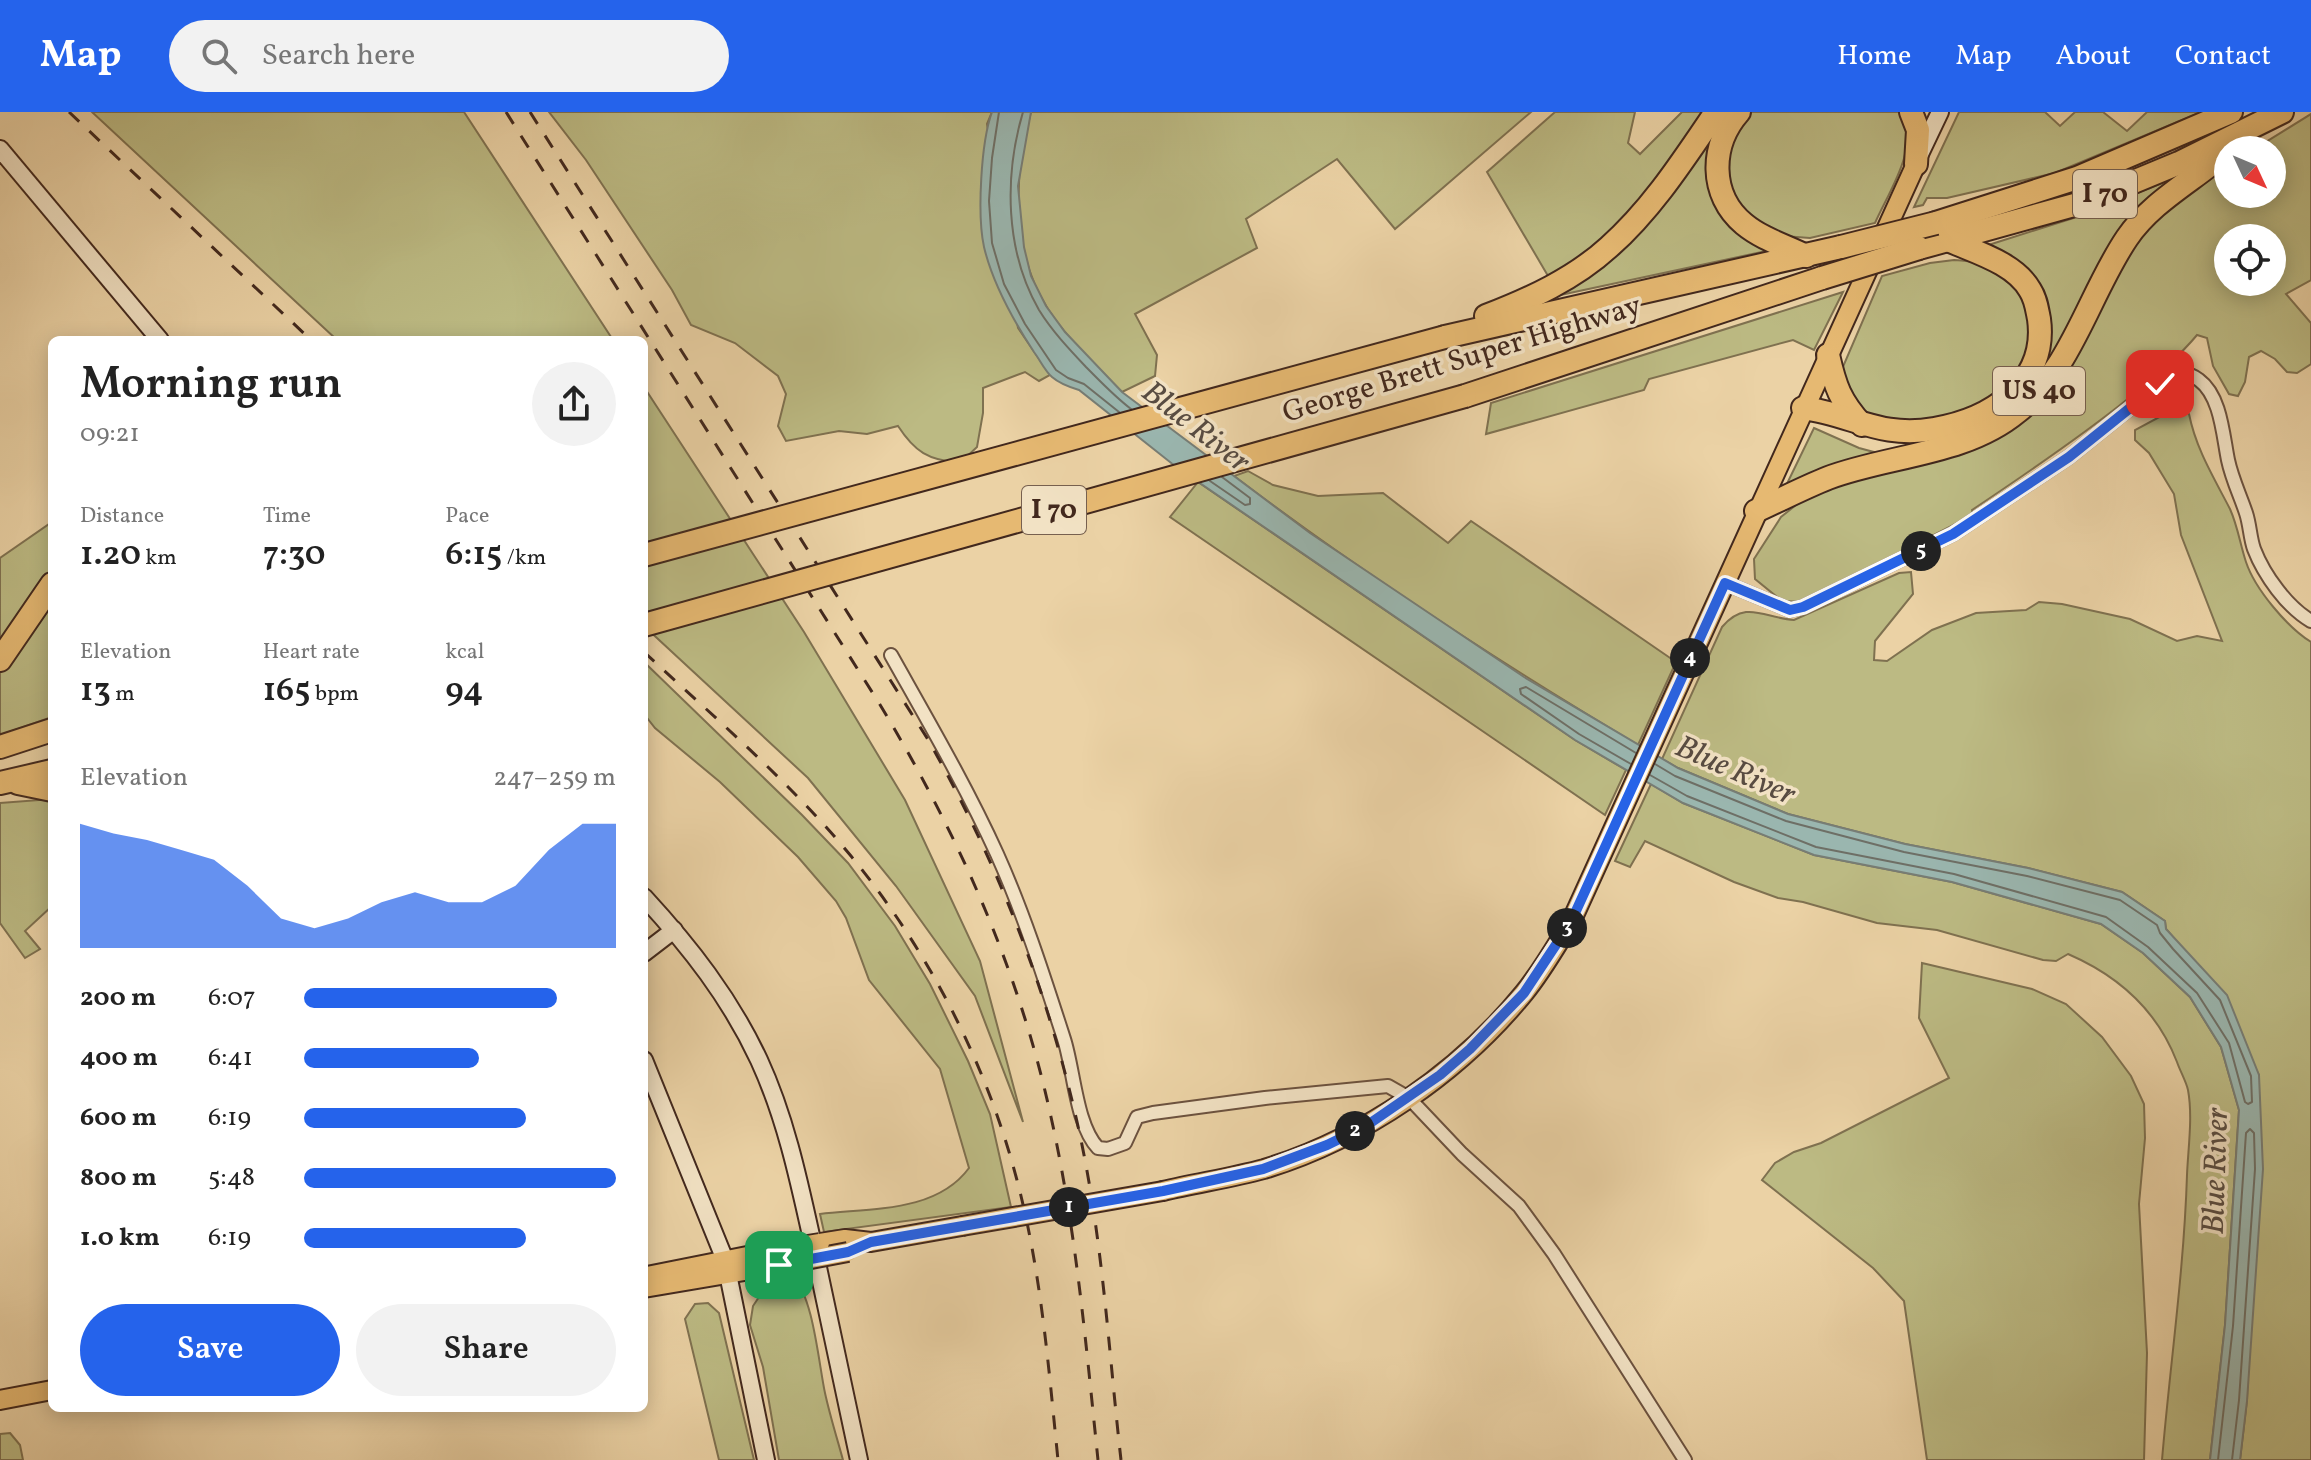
<!DOCTYPE html>
<meta charset="utf-8">
<style>
:root{--surface:#fff;--page:#f2f2f2;--text:#222;--muted:#767676;--accent:#2563eb}
body{margin:0;font-family:Vollkorn,serif;background:var(--page);color:var(--text);height:100vh;display:flex;flex-direction:column;font-size:30px;white-space:nowrap}
*{box-sizing:border-box;margin:0}
p{font-size:26px;color:var(--muted)}
.icon{flex:none;width:44px;height:44px;fill:none;stroke:currentColor;stroke-width:2;stroke-linecap:round;stroke-linejoin:round}
.map{position:relative;flex:1;overflow:hidden}
.side{position:absolute;left:48px;top:224px;width:600px;height:1076px;display:flex;flex-direction:column;background:var(--surface);border-radius:12px;box-shadow:0 4px 20px #0003}
.side>*{flex:none}
.needle{width:52px;rotate:134deg}
.buttons{position:absolute;left:2214px;top:24px;display:grid;gap:16px}
.buttons a{display:grid;place-items:center;width:72px;height:72px;border-radius:50%;background:var(--surface);box-shadow:0 4px 20px #0003;font-size:40px}
.pin{position:absolute;display:grid;place-items:center;width:68px;height:68px;color:#fff;margin:-34px;border-radius:16px;box-shadow:0 4px 12px #0006}
.km{position:absolute;width:40px;height:40px;margin:-20px;border-radius:50%;background:#222;color:#fff;font-size:22px;line-height:40px;text-align:center}
.round{display:grid;place-items:center;flex:none;width:84px;height:84px;border-radius:42px;background:var(--page)}
.headline{display:flex;align-items:center;justify-content:space-between;height:136px;padding:0 32px}
h1{font-size:44px;font-weight:600;line-height:60px}
.metrics{display:grid;grid-template-columns:repeat(3,1fr);gap:12px;height:136px;padding:8px 32px}
.metrics div{display:grid;align-content:center}
.metrics b{font-size:34px;font-weight:600}
.metrics small{font-size:22px;font-weight:400}
.metrics p{font-size:22px}
.chart{height:224px;padding:16px 32px}
.chart p{display:flex;justify-content:space-between}
.chart svg{width:100%;height:144px;margin-top:8px;fill:var(--accent);opacity:.7}
.button{display:flex;gap:16px;margin-top:auto;padding:16px 32px}
.button a{flex:1;height:92px;border-radius:48px;background:var(--accent);color:#fff;font-size:32px;font-weight:600;line-height:92px;text-align:center}
.button a+a{background:var(--page);color:var(--text)}
ul{padding:0 32px;list-style:none;font-size:26px}
li{display:grid;grid-template-columns:128px 96px 1fr;align-items:center;height:60px}
li i{height:20px;border-radius:10px;background:var(--accent)}
header{display:flex;align-items:center;gap:48px;box-sizing:border-box;height:112px;padding:0 40px;background:var(--accent);color:#fff}
header strong{font-size:38px}
nav{display:flex;gap:44px;margin-inline-start:auto;font-size:28px}
.search{width:560px;height:72px;background:var(--page);display:flex;align-items:center;gap:20px;box-sizing:border-box;padding:0 28px;border-radius:44px;color:var(--muted);font-size:30px}
.map>svg:first-child{display:block}
.green{fill:#bcba83;stroke:#7f7150;stroke-width:2;fill-rule:evenodd}
.water{fill:#9ab6af;stroke:#777d75;stroke-width:2}
.lines{fill:none;stroke-linecap:round;stroke-linejoin:round}
.shore{stroke:#6e6f66;stroke-width:2}
.minor-casing{stroke:#6c523f;stroke-width:16}
.secondary-casing{stroke:#42281d;stroke-width:20}
.primary-casing{stroke:#42281d;stroke-width:22}
.motorway-casing{stroke:#42281d;stroke-width:26}
.minor{stroke:#f2e2c4;stroke-width:12}
.secondary{stroke:#f2e2c4;stroke-width:16}
.primary{stroke:#e6b972;stroke-width:18}
.motorway{stroke:#e6b972;stroke-width:22}
.rail{stroke:#42281d;stroke-width:3;stroke-dasharray:14 14;stroke-linecap:butt}
.primary-bridge-casing{stroke:#42281d;stroke-width:22;stroke-linecap:butt}
.motorway-bridge-casing{stroke:#42281d;stroke-width:26;stroke-linecap:butt}
.primary-bridge{stroke:#e6b972;stroke-width:18}
.motorway-bridge{stroke:#e6b972;stroke-width:22}
.route-casing{stroke:#fff;stroke-width:16}
.route{stroke:#2563eb;stroke-width:10}
.labels{text-anchor:middle;dominant-baseline:central;stroke-width:7;stroke-linejoin:round;paint-order:stroke}
.shield{fill:#f2e2c4;stroke:#77604f;stroke-width:2}
.shield-label{font-size:28px;font-weight:bold;fill:#42281d}
.street-label{font-size:30px;fill:#42281d;stroke:#f2e2c4}
.water-label{font-size:32px;font-style:italic;fill:#584c42;stroke:#f2e2c4}
</style>
<header>
<strong>Map</strong>
<div class="search"><svg class="icon" aria-label="search" viewBox="0 0 24 24"><circle cx="10" cy="10" r="6"/><path d="M15 15l6 6"/></svg>Search here</div>
<nav><a>Home</a><a>Map</a><a>About</a><a>Contact</a></nav>
</header>
<div class="map">
<svg width="2311" height="1348" viewBox="0 0 2311 1348">
<rect width="100%" height="100%" fill="#ebd2a5"/>
<filter id="stains"><feTurbulence type="fractalNoise" baseFrequency=".0025" numOctaves="4"/><feColorMatrix values="0 0 0 0 .2 0 0 0 0 .09 0 0 0 0 .02 0 0 0 .5 -.17"/></filter>
<radialGradient id="worn" r=".72"><stop offset=".6" stop-color="#630" stop-opacity="0"/><stop offset="1" stop-color="#630" stop-opacity=".3"/></radialGradient>
<g class="green">
<polygon points="92,0 464,0 613,228 337,228"/>
<path d="M 549,0 L 992,0 L 987,12 L 1018,216 L 1050,263 L 1039,269 L 1025,260 L 983,276 L 983,301 L 977,335 L 960,351 C 928,348 915,340 898,314 L 867,322 L 839,319 L 786,329 L 778,314 L 786,282 L 778,264 L 735,231 L 691,213 L 672,178 L 586,48 Z"/>
<path d="M 1031,0 L 1531,0 L 1395,117 L 1337,47 L 1246,107 L 1257,136 L 1135,202 L 1157,243 L 1155,264 L 1122,280 C 1096,253 1068,228 1048,197 C 1011,140 1013,63 1031,0 Z"/>
<polygon points="1555,0 1635,0 1628,31 1640,42 1682,0 1703,0 1674,48 1613,121 1551,169 1487,60"/>
<path d="M 1747,0 L 1901,0 C 1921,34 1889,79 1875,111 L 1810,126 L 1783,124 L 1764,118 L 1731,87 L 1725,36 Z"/>
<polygon points="1959,0 2045,0 2060,14 2075,0 2103,0 2127,19 2147,0 2201,0 2055,61 1947,86 1927,86 1923,93 1914,95"/>
<polygon points="1724,2 1710,53 1771,138 1537,188 1572,169"/>
<path d="M 2311,2 L 2311,168 L 2286,182 L 2311,211 L 2311,252 L 2297,261 L 2287,260 L 2275,247 L 2261,239 L 2249,245 L 2245,270 L 2238,284 L 2229,282 L 2213,254 L 2207,226 L 2197,223 C 2177,247 2153,266 2129,286 C 2079,326 2026,362 1972,398 L 1973,403 L 1803,490 L 1782,489 L 1755,467 L 1754,447 L 1781,405 L 1811,381 L 2016,314 L 2123,148 L 2154,106 L 2194,73 L 2228,53 L 2228,82 L 2272,82 L 2272,38 L 2253,38 ZM 2228,126 L 2272,126 L 2272,170 L 2228,170 Z"/>
<polygon points="2182,63 2059,239 2016,288 2044,191 1979,136 2083,103"/>
<path d="M 1954,148 C 2000,150 2007,163 2032,198 L 2025,252 L 1990,291 L 1928,309 L 1898,311 L 1864,303 L 1854,295 L 1842,257 L 1882,164 L 1930,151 Z"/>
<polygon points="1843,180 1814,238 1793,228 1649,267 1644,278 1486,322 1491,291"/>
<polygon points="644,275 804,520 905,688 980,849 1023,1010 975,884 896,774 808,666 644,514"/>
<path d="M 2178,295 L 2189,302 C 2196,337 2214,366 2230,397 C 2238,415 2240,432 2246,450 C 2255,477 2287,515 2311,530 L 2311,1348 L 2240,1348 L 2247,1288 L 2259,963 L 2179,832 L 2166,817 L 2165,809 L 2122,780 L 2028,756 L 1905,732 L 1788,702 L 1678,656 L 1662,647 L 1722,515 C 1746,487 1764,506 1794,508 L 1899,461 L 1911,460 L 1913,482 L 1875,529 L 1874,548 L 1887,549 L 1932,518 L 1976,501 L 2026,498 L 2039,490 L 2062,492 L 2130,507 L 2177,529 L 2197,524 L 2222,529 L 2181,423 L 2174,382 L 2149,341 L 2135,328 L 2135,318 Z"/>
<polygon points="1814,316 1859,336 1885,343 1782,382"/>
<path d="M 1248,359 L 1273,373 L 1318,384 L 1383,381 L 1448,431 L 1471,409 L 1676,550 L 1638,633 C 1499,550 1363,462 1234,364 Z"/>
<polygon points="1198,370 1575,628 1626,658 1605,703 1170,405"/>
<polygon points="52,410 52,458 0,531 0,446"/>
<polygon points="52,488 52,605 0,623 0,561"/>
<path d="M 644,550 L 802,703 L 848,751 L 895,814 L 930,872 L 968,949 L 990,1002 L 1011,1095 L 824,1120 L 820,1102 C 870,1096 936,1101 969,1056 L 940,957 L 869,868 L 846,806 L 836,789 L 798,745 L 720,670 L 655,616 L 644,602 Z"/>
<path d="M 1651,672 L 1683,691 L 1814,743 L 1952,770 L 2101,812 L 2143,841 L 2190,885 L 2221,935 L 2239,998 L 2225,1213 L 2210,1348 L 2162,1348 C 2170,1253 2184,1159 2187,1063 C 2188,1037 2193,1005 2188,978 C 2186,969 2180,959 2177,950 C 2157,898 2119,864 2068,842 L 2056,849 L 2043,848 L 1937,818 L 1877,811 L 1803,790 L 1778,786 L 1734,770 L 1645,729 L 1630,755 L 1615,749 Z"/>
<polygon points="52,687 52,794 25,819 40,837 25,846 0,811 0,691"/>
<polygon points="1922,851 2032,877 2066,892 2102,925 2131,964 2144,992 2145,1026 2139,1092 2147,1241 2144,1348 1927,1348 1904,1189 1873,1156 1762,1068 1775,1051 1794,1040 1821,1031 1949,966 1919,906"/>
<path d="M 793,1166 C 813,1182 819,1254 825,1281 C 830,1304 837,1326 843,1348 L 779,1348 L 763,1255 L 750,1213 L 753,1194 L 763,1179 L 781,1169 Z"/>
<polygon points="708,1191 719,1201 754,1348 719,1348 685,1207 695,1192"/>
<polygon points="10,1321 20,1333 23,1348 0,1348 0,1322"/>
</g>
<path class="water" d="M 992,0 L 1031,0 L 1018,74 L 1024,135 L 1031,164 L 1046,194 L 1065,220 L 1122,280 L 1310,421 L 1524,565 L 1678,656 L 1788,702 L 1905,732 L 2028,756 L 2122,780 L 2165,809 L 2166,817 L 2227,883 L 2259,963 L 2263,1057 L 2247,1289 L 2240,1348 L 2210,1348 L 2225,1213 L 2239,998 L 2221,935 L 2190,885 L 2143,841 L 2101,812 L 1952,770 L 1814,743 L 1683,691 L 1575,628 L 1175,354 L 1079,278 C 1069,275 1060,272 1052,265 C 1045,259 1040,248 1034,240 C 1013,208 993,173 984,135 C 977,103 981,30 992,0 Z"/>
<g class="lines">
<g class="shore">
<polyline points="999,0 992,46 989,89 992,131 1004,172 1025,212 1056,258 1068,266 1084,272 1119,300"/>
<path d="M 1023,0 C 1004,64 1005,139 1039,198 C 1052,219 1069,237 1086,255 C 1101,270 1114,284 1131,297"/>
<polyline points="1210,369 1245,393 1250,392 1250,386 1222,365"/>
<polyline points="1631,652 1579,622 1521,582 1520,577 1526,575 1636,641"/>
<polyline points="1650,663 1687,684 1816,735 1954,762 2106,805 2148,835 2197,881 2229,931 2245,990 2248,992 2252,990 2251,964 2220,888 2173,837 2160,821 2157,813 2120,788 2027,764 1904,740 1786,709 1675,664 1655,652"/>
<polyline points="2218,1348 2233,1214 2246,1021 2250,1017 2254,1021 2255,1057 2239,1288 2232,1348"/>
</g>
<g class="minor-casing">
<g id="minor">
<path d="M 1725,471 L 1790,498 L 1803,495 L 1953,422 L 2069,345 L 2160,272 C 2174,264 2185,257 2199,268 C 2221,284 2223,324 2228,348 C 2232,367 2240,383 2246,401 C 2250,413 2250,426 2254,437 C 2264,463 2287,495 2311,509"/>
<path d="M 891,543 C 928,609 966,674 997,742 C 1024,802 1044,865 1064,927 C 1074,958 1076,1013 1098,1036 L 1108,1037 L 1125,1031 L 1137,1005 L 1153,1001 L 1265,986 L 1388,974 L 1409,986 L 1462,1042 L 1519,1094 L 1554,1142 L 1685,1348"/>
</g>
</g>
<g class="secondary-casing">
<g id="secondary">
<polyline points="0,37 160,228"/>
<polyline points="1920,42 1940,0"/>
<path d="M 644,785 C 690,835 730,886 759,948 C 788,1011 801,1079 816,1146 C 830,1213 845,1281 859,1348"/>
<polyline points="644,841 674,818"/>
<polyline points="644,948 725,1148"/>
<polyline points="728,1162 766,1348"/>
</g>
</g>
<g class="primary-casing">
<g id="primary">
<path d="M 1163,1079 C 1196,1071 1231,1066 1264,1057 C 1363,1027 1459,961 1524,881 C 1542,859 1556,834 1571,810 L 1916,52"/>
<polyline points="820,1131 845,1127 871,1130 962,1114"/>
<polyline points="647,1164 777,1138"/>
<polyline points="644,1176 779,1153"/>
<polyline points="0,1288 52,1278"/>
</g>
</g>
<g class="motorway-casing">
<g id="motorway">
<path d="M 1739,0 C 1710,33 1709,83 1744,112 C 1762,127 1786,134 1806,144"/>
<polyline points="1911,0 1918,18 1916,52"/>
<polyline points="1936,111 2077,66 2231,0"/>
<polyline points="1919,136 2085,90 2179,51 2282,0"/>
<path d="M 1486,204 C 1530,187 1574,167 1609,135 C 1652,97 1684,47 1716,0"/>
<polyline points="1445,225 1841,135"/>
<path d="M 1828,243 C 1835,274 1840,289 1862,313"/>
<polyline points="1465,284 1822,166"/>
<path d="M 1803,296 C 1851,302 1881,327 1934,317 C 1989,308 2048,272 2039,207 C 2037,197 2036,187 2030,178 C 2015,151 1975,140 1948,128"/>
<path d="M 1756,399 C 1780,388 1803,376 1828,366 C 1889,343 1965,343 2017,300 C 2072,257 2089,182 2127,126 C 2153,88 2195,68 2228,38"/>
<polyline points="0,548 52,472"/>
<polyline points="0,635 52,618"/>
<polyline points="0,671 52,659"/>
<polyline points="18,671 52,678"/>
</g>
</g>
<use href="#minor" class="minor"/>
<use href="#secondary" class="secondary"/>
<use href="#primary" class="primary"/>
<use href="#motorway" class="motorway"/>
<g class="rail">
<polyline points="69,0 311,228"/>
<path d="M 506,0 L 879,591 C 957,720 1019,857 1051,1005 C 1076,1117 1086,1233 1098,1348"/>
<path d="M 530,0 L 927,626 C 999,752 1051,886 1081,1028 C 1103,1133 1109,1242 1121,1348"/>
<path d="M 644,540 C 714,605 790,670 851,744 C 932,843 991,960 1021,1084 C 1042,1170 1049,1260 1058,1348"/>
</g>
<g class="primary-bridge-casing">
<g id="primary-bridge">
<polyline points="962,1114 1163,1079"/>
<polyline points="777,1138 820,1131"/>
<polyline points="779,1153 848,1140"/>
</g>
</g>
<g class="motorway-bridge-casing">
<g id="motorway-bridge">
<polyline points="1841,135 1936,111"/>
<polyline points="1822,166 1919,136"/>
<polyline points="644,443 1445,225"/>
<polyline points="644,513 1465,284"/>
</g>
</g>
<use href="#primary-bridge" class="primary-bridge"/>
<use href="#motorway-bridge" class="motorway-bridge"/>
</g>
<g class="lines">
<g class="route-casing">
<polyline id="route" points="779,1153 848,1140 871,1130 1163,1079 1263,1057 1327,1033 1366,1014 1440,963 1470,937 1524,881 1571,810 1725,471 1790,498 1803,495 1953,422 2069,345 2160,272"/>
</g>
<use href="#route" class="route"/>
</g>
<g class="labels">
<g class="shield">
<rect x="2073" y="58" width="64" height="48" rx="6"/>
<rect x="1993" y="255" width="92" height="48" rx="6"/>
<rect x="1022" y="374" width="64" height="48" rx="6"/>
</g>
<g class="shield-label">
<text x="2105" y="82">I 70</text>
<text x="2039" y="279">US 40</text>
<text x="1054" y="398">I 70</text>
</g>
<g class="street-label">
<text transform="translate(1462 248) rotate(-17)">George Brett Super Highway</text>
</g>
<g class="water-label">
<text transform="translate(1195 316) rotate(38)">Blue River</text>
<text transform="translate(1735 660) rotate(24)">Blue River</text>
<text transform="translate(2217 1059) rotate(-88)">Blue River</text>
</g>
</g>
<rect width="100%" height="100%" filter="url(#stains)"/>
<rect width="100%" height="100%" fill="url(#worn)"/>
</svg>
<div class="buttons">
<a><svg class="needle" viewBox="-14 -14 28 28"><path d="M0-13l5 13h-10z" fill="#e53935"/><path d="M0 13l5-13h-10z" fill="#767676"/></svg></a>
<a><svg class="icon" aria-label="locate" viewBox="0 0 24 24"><circle cx="12" cy="12" r="6"/><path d="M12 2v4M12 18v4M2 12h4M18 12h4"/></svg></a>
</div>
<div class="pin" style="left:779px;top:1153px;background:#1e9e55"><svg class="icon" aria-label="arrive" viewBox="0 0 24 24"><path d="M6 21V4h12l-3 4 3 4H6"/></svg></div>
<div class="pin" style="left:2160px;top:272px;background:#d93025"><svg class="icon" aria-label="check" viewBox="0 0 24 24"><path d="M5 12l5 5 9-10"/></svg></div>
<b class="km" style="left:1069px;top:1095px">1</b>
<b class="km" style="left:1355px;top:1019px">2</b>
<b class="km" style="left:1567px;top:816px">3</b>
<b class="km" style="left:1690px;top:546px">4</b>
<b class="km" style="left:1921px;top:439px">5</b>
<section class="side">
<div class="headline"><div><h1>Morning run</h1><p>09:21</p></div><a class="round"><svg class="icon" aria-label="share" viewBox="0 0 24 24"><path d="M12 15V3M7 8l5-5 5 5M5 13v7h14v-7"/></svg></a></div>
<div class="metrics">
<div><p>Distance</p><b>1.20<small> km</small></b></div>
<div><p>Time</p><b>7:30</b></div>
<div><p>Pace</p><b>6:15<small> /km</small></b></div>
</div>
<div class="metrics">
<div><p>Elevation</p><b>13<small> m</small></b></div>
<div><p>Heart rate</p><b>165<small> bpm</small></b></div>
<div><p>kcal</p><b>94</b></div>
</div>
<div class="chart"><p><span>Elevation</span>247–259 m</p>
<svg viewBox="0 0 160 44" preserveAspectRatio="none"><path d="M0 44V6L10 9L20 11L30 14L40 17L50 25L60 35L70 38L80 35L90 30L100 27L110 30L120 30L130 25L140 14L150 6L160 6V44z"/></svg>
</div>
<ul>
<li><b>200 m</b>6:07<i style="width:81%"></i></li>
<li><b>400 m</b>6:41<i style="width:56%"></i></li>
<li><b>600 m</b>6:19<i style="width:71%"></i></li>
<li><b>800 m</b>5:48<i style="width:100%"></i></li>
<li><b>1.0 km</b>6:19<i style="width:71%"></i></li>
</ul>
<div class="button"><a>Save</a><a>Share</a></div>
</section>
</div>
